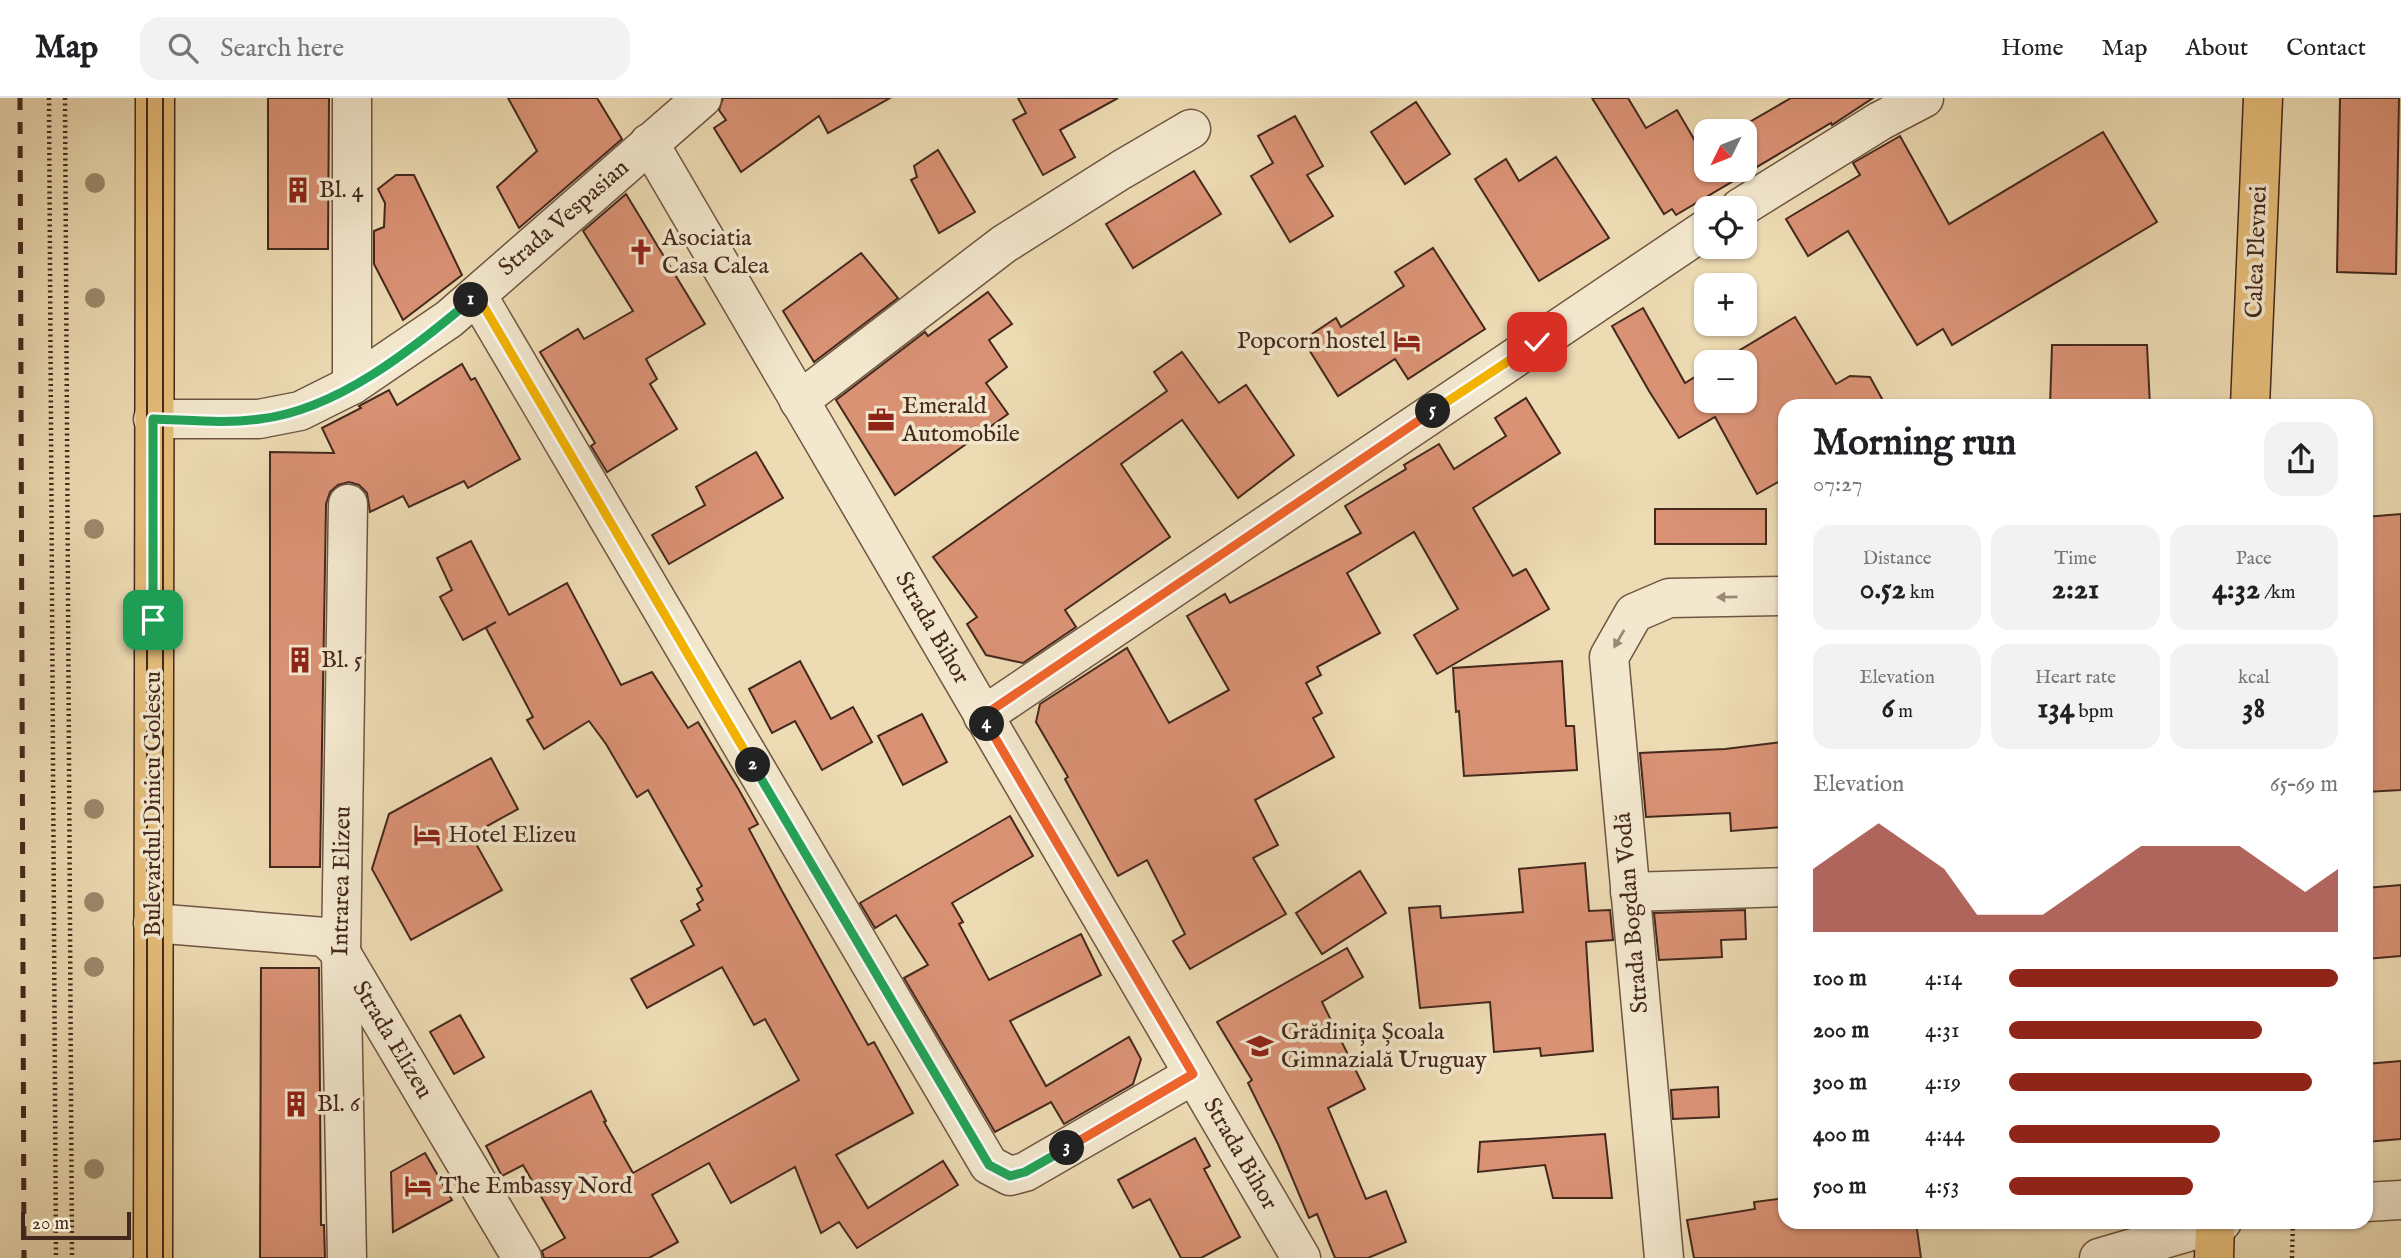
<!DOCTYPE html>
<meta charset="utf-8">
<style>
:root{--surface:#fff;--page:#f2f2f2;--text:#202124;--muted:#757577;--line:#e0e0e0;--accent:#8f2418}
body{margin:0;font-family:"IM FELL English",serif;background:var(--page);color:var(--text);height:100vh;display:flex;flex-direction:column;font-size:26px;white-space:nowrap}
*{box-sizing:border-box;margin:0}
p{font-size:23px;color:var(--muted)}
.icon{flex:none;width:38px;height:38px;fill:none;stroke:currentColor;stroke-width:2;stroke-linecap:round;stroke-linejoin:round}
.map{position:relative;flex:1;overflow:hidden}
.panel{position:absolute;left:1778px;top:301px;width:595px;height:830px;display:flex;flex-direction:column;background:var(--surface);border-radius:21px;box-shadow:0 2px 5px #0004}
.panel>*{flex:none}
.needle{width:46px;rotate:227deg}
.tools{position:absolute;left:1694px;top:21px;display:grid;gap:14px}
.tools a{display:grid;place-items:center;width:63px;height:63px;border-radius:14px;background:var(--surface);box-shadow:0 2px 5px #0004;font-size:35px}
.scale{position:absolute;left:21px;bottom:18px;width:110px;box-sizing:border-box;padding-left:7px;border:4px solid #45281d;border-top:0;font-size:19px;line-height:24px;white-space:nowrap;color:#45281d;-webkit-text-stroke:5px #f3e8ce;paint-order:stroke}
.pin{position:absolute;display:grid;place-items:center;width:60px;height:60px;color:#fff;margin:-30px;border-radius:14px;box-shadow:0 4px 10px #0006}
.km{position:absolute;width:35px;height:35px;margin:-18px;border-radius:50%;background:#222;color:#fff;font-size:19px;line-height:35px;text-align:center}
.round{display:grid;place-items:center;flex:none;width:74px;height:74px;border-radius:21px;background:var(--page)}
.overview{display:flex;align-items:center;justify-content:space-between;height:119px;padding:0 35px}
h1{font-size:38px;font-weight:700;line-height:52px}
.stats{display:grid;grid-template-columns:repeat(3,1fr);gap:10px;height:119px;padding:7px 35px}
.stats div{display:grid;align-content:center;border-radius:18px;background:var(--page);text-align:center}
.stats b{font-size:30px;font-weight:700}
.stats small{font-size:19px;font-weight:400}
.stats p{font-size:19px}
.chart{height:196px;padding:14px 35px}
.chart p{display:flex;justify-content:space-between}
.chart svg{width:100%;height:126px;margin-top:7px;fill:var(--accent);opacity:.7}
ul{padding:0 35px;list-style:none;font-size:23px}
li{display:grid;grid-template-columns:112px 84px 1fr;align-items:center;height:52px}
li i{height:18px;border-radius:9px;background:var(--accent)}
header{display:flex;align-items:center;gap:42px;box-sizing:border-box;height:98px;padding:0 35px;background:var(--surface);border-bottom:2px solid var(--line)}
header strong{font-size:33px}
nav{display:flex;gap:38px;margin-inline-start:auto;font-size:24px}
.search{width:490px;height:63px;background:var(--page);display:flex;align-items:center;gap:18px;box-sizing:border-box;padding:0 24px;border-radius:21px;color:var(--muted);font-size:26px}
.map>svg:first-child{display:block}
.building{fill:#da9275;stroke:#45281d;stroke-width:2}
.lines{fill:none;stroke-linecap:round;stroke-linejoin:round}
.minor-casing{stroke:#6f5542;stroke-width:41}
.major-casing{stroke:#45281d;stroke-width:41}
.path{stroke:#45281d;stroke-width:4.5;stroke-dasharray:2 3.5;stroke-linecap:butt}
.minor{stroke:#f3e8ce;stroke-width:38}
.major{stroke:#e6be7a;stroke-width:38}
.tram{stroke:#45281d;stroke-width:2}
.rail{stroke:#45281d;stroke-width:5;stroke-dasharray:12 12;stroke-linecap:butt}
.tree{fill:#9d896d}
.oneway{fill:#9c8876}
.split-1-casing{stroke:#fff;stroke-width:14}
.split-2-casing{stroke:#fff;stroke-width:14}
.split-3-casing{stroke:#fff;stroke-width:14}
.split-4-casing{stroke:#fff;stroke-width:14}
.split-5-casing{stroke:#fff;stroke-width:14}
.split-6-casing{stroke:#fff;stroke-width:14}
.split-1{stroke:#22a559;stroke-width:9}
.split-2{stroke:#f5b400;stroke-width:9}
.split-3{stroke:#22a559;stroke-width:9}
.split-4{stroke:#f0652b;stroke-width:9}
.split-5{stroke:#f0652b;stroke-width:9}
.split-6{stroke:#f5b400;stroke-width:9}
.labels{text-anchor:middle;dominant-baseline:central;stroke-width:7;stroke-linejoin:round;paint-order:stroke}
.poi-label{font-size:24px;fill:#45281d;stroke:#f3e8ce;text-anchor:start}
.street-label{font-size:24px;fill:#45281d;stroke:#f3e8ce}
</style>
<header>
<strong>Map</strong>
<div class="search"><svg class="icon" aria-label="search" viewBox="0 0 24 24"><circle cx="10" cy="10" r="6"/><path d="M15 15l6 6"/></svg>Search here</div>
<nav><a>Home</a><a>Map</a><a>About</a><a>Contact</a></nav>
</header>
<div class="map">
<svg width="2401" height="1160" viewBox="0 0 2401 1160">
<rect width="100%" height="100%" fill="#eddbb3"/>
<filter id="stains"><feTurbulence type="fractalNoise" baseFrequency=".00286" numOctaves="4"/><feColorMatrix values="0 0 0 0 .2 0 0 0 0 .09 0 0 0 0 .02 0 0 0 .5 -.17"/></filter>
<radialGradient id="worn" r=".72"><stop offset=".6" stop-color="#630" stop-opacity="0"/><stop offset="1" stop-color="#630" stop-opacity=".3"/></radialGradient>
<g class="building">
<polygon points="268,0 329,0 328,151 268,151"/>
<polygon points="508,0 597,0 622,41 519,130 497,89 537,53"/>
<polygon points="723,0 890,0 828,35 819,18 741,74 714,30 726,22 719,12"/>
<polygon points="1018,0 1118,0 1060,32 1075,59 1043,77 1013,22 1026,15"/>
<polygon points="1592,0 1628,0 1646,30 1677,12 1701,53 1706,50 1706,72 1745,72 1745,33 1734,33 1791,0 1873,0 1832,27 1831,25 1676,117 1672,111 1664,116"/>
<polygon points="2340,0 2399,0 2396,176 2337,174"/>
<polygon points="1416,4 1450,56 1405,86 1371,34"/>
<polygon points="1295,18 1323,68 1307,77 1333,118 1290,144 1251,78 1273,65 1258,38"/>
<polygon points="2103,34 2157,124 1952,247 1943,231 1917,247 1848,133 1808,158 1786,121 1860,77 1853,65 1900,38 1949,126"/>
<polygon points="938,52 975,114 939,135 911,82 917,79 914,68"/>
<polygon points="1556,59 1609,140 1539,183 1475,81 1506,61 1519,83"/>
<polygon points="1194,73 1221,116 1133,170 1106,126"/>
<polygon points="396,77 414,77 462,177 403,222 374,166 374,133 384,129 385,105 378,91"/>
<polygon points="626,96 705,226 646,261 657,281 650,286 677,331 607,374 591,348 595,345 540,254 578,231 584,241 633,213 583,133"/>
<polygon points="1433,150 1485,231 1408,281 1395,261 1338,298 1303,242 1336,220 1341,229 1404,188 1395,174"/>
<polygon points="861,155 898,200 814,264 783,213"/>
<polygon points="988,194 1012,226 989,242 1007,269 986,285 1008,316 895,397 836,302 925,234 928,238"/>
<polygon points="1643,210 1685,285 1706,272 1706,303 1745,303 1745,264 1720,264 1795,219 1836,286 1850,278 1870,279 1886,308 1785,308 1785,380 1757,396 1715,319 1679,340 1649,293 1612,228"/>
<polygon points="2052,247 2147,247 2150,308 2050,308"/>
<polygon points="1182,254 1219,305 1246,287 1294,357 1238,400 1182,322 1121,366 1170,439 1065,512 1076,529 1023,565 986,557 967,526 977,519 933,459 1167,293 1154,274"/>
<polygon points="462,266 471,282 475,280 520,361 468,390 464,383 409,409 403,398 370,414 367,395 359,387 349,384 338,387 330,394 326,406 320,769 270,769 270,354 334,355 322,330 361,310 359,308 389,292 397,307"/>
<polygon points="1526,300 1560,355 1473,410 1513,478 1526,471 1549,511 1437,576 1414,537 1458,511 1414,434 1347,475 1380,535 1317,569 1321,577 1306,585 1322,615 1313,620 1334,659 1255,702 1278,747 1253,760 1286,816 1190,871 1173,843 1185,836 1147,762 1118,778 1065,681 1068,679 1036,624 1040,606 1127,550 1169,625 1229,592 1187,518 1225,496 1230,505 1361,435 1345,408 1406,371 1404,367 1439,346 1454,371 1506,338 1495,320"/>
<polygon points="756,354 783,400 669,466 652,437 705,407 696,389"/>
<rect x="1655" y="411" width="111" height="35"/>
<polygon points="2401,416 2401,692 2366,694 2366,419"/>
<polygon points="471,443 509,517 567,485 621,587 652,574 688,630 698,624 739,692 758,726 749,731 782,793 868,947 874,944 913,1015 836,1057 868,1110 943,1063 958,1087 857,1150 839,1124 821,1135 795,1069 731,1105 709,1065 652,1097 678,1144 649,1160 544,1160 542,1153 565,1140 523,1067 502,1078 486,1048 591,993 606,1023 604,1024 633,1075 799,982 765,921 754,927 722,869 647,910 631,881 694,847 681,823 700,812 697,806 703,802 697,791 702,788 648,692 637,699 606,646 589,623 544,651 527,622 533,619 486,530 496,524 463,542 440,499 452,492 437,460"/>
<polygon points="800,563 831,621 853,609 872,644 822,672 795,623 772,635 749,591"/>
<polygon points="1562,563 1566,628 1574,628 1577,672 1464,678 1459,613 1456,614 1453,570"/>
<polygon points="922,616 947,664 903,687 878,638"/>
<polygon points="1783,644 1785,729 1731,733 1730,715 1646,719 1640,655 1725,651"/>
<polygon points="491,660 518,711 471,737 502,792 411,842 372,771 389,716"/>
<polygon points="1010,718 1033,758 952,805 963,824 959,826 989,882 1081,836 1101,877 1010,923 1046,988 1129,939 1141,961 1133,986 1064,1026 1051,1004 995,1034 904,880 928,867 896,817 875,830 860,805"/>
<polygon points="1585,765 1589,813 1610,812 1613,842 1586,844 1593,953 1541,958 1540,950 1494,954 1490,904 1420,910 1409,810 1440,808 1441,820 1523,814 1519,771"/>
<polygon points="1360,773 1386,815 1322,856 1296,815"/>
<polygon points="2401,787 2401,858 2366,861 2366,790"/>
<polygon points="1745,812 1746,841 1721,842 1722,859 1659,862 1654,815"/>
<polygon points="1347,850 1363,879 1322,904 1365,991 1328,1010 1366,1101 1386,1093 1406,1144 1368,1160 1335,1160 1317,1116 1309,1120 1278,1046 1248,985 1252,982 1217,924"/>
<polygon points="261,870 319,870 321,1127 324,1127 325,1160 260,1160"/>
<polygon points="460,917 484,959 454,976 430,934"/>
<polygon points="2401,963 2401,1041 2366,1044 2366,966"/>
<polygon points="1718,989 1719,1019 1673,1021 1671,992"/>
<polygon points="1605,1036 1612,1100 1553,1100 1545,1067 1478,1074 1480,1044"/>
<polygon points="1195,1040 1210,1068 1204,1071 1240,1139 1201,1160 1181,1160 1150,1101 1133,1110 1118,1082"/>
<polygon points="425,1055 452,1102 393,1134 391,1074"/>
<polygon points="1785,1100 1785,1124 1916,1124 1921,1160 1694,1160 1687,1122 1755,1111 1754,1104"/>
</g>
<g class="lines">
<g class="minor-casing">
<g id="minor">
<polyline points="649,45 1301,1160"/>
<polyline points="1740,110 1880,23 1924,0"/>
<polyline points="477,197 989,1067 1010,1078 1025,1074 1193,977"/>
<polyline points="352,287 352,0"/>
<polyline points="799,303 1004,146 1121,72 1191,31"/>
<polyline points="153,321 259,321 300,313 352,287 449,221 702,0"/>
<polyline points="983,618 1706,131"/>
<polyline points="1630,794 1785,789"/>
<polyline points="153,825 325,839 341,855 522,1160"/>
<polyline points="2366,1104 2401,1102"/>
<polyline points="347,1160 341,855 348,406"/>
<polyline points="1664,1160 1609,559 1634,515 1669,500 1785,498"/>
<polyline points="2099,1160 2222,1124"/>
</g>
</g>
<g class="major-casing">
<g id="major">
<polyline points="2250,308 2263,0"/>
<polyline points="153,1160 155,0"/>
<polyline points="2214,1160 2215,1124"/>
</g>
</g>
<g class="path">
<polyline points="49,0 56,1160"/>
<polyline points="65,0 72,1160"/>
<polyline points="2292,1160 2293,1124"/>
</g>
<use href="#minor" class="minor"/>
<use href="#major" class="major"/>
<g class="tram">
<polyline points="163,0 163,1160"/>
<polyline points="147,1160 147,0"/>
</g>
<polyline class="rail" points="20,0 24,1160"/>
</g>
<g class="tree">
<circle cx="95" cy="85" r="10"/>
<circle cx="95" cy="200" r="10"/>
<circle cx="94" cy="431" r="10"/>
<circle cx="94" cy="711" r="10"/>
<circle cx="94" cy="804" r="10"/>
<circle cx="94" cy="869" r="10"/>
<circle cx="94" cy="1071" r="10"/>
</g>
<defs><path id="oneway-solid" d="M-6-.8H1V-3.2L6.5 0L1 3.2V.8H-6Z" transform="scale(1.75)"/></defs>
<g class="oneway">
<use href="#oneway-solid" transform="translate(1727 499) rotate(179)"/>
<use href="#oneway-solid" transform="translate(1619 541) rotate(120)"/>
</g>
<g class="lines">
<g class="split-1-casing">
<path id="split-1" d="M 153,522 L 153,321 C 188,322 226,326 260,321 C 337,312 413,251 471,202"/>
</g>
<g class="split-2-casing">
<polyline id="split-2" points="471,202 477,197 753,667"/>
</g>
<g class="split-3-casing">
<polyline id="split-3" points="753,667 989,1067 1010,1078 1025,1074 1067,1050"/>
</g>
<g class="split-4-casing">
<polyline id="split-4" points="987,626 1193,976 1067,1050"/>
</g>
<g class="split-5-casing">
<polyline id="split-5" points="987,626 983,618 1433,313"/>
</g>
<g class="split-6-casing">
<polyline id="split-6" points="1433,313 1537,244"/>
</g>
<use href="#split-1" class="split-1"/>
<use href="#split-2" class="split-2"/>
<use href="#split-3" class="split-3"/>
<use href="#split-4" class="split-4"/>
<use href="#split-5" class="split-5"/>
<use href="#split-6" class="split-6"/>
</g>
<defs>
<g id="building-bare" transform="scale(2.1)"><path d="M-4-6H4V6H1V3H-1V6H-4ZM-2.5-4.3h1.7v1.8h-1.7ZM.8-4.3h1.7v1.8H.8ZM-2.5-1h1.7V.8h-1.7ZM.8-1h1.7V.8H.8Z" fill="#8f2418" stroke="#f3e8ce" stroke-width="2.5" paint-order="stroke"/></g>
<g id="church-bare" transform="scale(2.1)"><path d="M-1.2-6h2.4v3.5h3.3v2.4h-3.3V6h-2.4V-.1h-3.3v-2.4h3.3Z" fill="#8f2418" stroke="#f3e8ce" stroke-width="2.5" paint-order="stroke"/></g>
<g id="hotel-bare" transform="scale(2.1)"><path d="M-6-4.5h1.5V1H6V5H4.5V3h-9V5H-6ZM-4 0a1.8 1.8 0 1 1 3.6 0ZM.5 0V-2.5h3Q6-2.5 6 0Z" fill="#8f2418" stroke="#f3e8ce" stroke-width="2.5" paint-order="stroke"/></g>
<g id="office-bare" transform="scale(2.1)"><path d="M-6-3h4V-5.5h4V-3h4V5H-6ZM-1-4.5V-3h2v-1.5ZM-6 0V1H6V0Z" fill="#8f2418" stroke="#f3e8ce" stroke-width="2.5" paint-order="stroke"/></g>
<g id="school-bare" transform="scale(2.1)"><path d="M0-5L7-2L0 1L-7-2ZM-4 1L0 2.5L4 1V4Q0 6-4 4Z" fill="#8f2418" stroke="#f3e8ce" stroke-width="2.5" paint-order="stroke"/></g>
</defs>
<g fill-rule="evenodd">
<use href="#building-bare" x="298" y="92"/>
<use href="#church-bare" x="641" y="154"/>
<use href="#hotel-bare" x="1407" y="243"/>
<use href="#office-bare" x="881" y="322"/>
<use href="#building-bare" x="300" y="562"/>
<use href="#hotel-bare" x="427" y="737"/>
<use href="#school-bare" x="1260" y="948"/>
<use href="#building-bare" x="296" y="1006"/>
<use href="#hotel-bare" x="418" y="1088"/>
</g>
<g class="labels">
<g class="poi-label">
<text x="319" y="92">Bl. 4</text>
<text x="662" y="140">Asociatia<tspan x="662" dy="28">Casa Calea</tspan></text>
<text x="1386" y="243" text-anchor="end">Popcorn hostel</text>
<text x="902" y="308">Emerald<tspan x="902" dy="28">Automobile</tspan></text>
<text x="321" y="562">Bl. 5</text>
<text x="448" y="737">Hotel Elizeu</text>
<text x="1281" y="934">Grădinița Școala<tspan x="1281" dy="28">Gimnazială Uruguay</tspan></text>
<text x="317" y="1006">Bl. 6</text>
<text x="439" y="1088">The Embassy Nord</text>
</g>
<g class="street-label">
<text transform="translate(564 120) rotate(-41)">Strada Vespasian</text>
<text transform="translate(2257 154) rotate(-88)">Calea Plevnei</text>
<text transform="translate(932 530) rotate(60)">Strada Bihor</text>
<text transform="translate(153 706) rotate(-90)">Bulevardul Dinicu Golescu</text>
<text transform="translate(342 783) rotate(-89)">Intrarea Elizeu</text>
<text transform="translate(1632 815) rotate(-95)">Strada Bogdan Vodă</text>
<text transform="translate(392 942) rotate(59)">Strada Elizeu</text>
<text transform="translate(1240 1056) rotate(60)">Strada Bihor</text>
</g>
</g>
<rect width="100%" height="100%" filter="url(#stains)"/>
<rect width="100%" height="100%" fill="url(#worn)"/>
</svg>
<div class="tools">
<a><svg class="needle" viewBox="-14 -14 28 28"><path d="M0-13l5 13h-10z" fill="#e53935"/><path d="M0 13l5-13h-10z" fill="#757577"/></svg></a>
<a><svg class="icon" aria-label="locate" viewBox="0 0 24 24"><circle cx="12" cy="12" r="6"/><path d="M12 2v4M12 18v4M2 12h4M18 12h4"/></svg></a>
<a>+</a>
<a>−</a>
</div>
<div class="scale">20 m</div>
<div class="pin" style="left:153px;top:522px;background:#1e9e55"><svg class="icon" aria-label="arrive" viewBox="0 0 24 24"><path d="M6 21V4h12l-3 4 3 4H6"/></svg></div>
<div class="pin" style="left:1537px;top:244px;background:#d93025"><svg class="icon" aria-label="check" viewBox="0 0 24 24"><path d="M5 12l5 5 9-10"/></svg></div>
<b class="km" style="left:471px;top:202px">1</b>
<b class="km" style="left:753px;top:667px">2</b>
<b class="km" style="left:1067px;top:1050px">3</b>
<b class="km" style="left:987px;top:626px">4</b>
<b class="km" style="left:1433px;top:313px">5</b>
<section class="panel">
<div class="overview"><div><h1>Morning run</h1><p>07:27</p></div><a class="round"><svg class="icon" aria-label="share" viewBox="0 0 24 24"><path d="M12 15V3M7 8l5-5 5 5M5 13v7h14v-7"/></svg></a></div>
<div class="stats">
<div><p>Distance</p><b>0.52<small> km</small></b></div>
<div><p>Time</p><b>2:21</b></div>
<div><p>Pace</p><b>4:32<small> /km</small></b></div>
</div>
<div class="stats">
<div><p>Elevation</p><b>6<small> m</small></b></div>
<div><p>Heart rate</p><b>134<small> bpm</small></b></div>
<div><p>kcal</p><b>38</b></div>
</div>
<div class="chart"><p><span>Elevation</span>65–69 m</p>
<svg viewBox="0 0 160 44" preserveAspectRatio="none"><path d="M0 44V22L10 14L20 6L30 14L40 22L50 38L60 38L70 38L80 30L90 22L100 14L110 14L120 14L130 14L140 22L150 30L160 22V44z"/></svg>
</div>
<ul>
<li><b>100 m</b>4:14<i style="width:100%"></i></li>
<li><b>200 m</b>4:31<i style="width:77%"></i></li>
<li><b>300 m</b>4:19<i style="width:92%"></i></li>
<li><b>400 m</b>4:44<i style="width:64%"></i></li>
<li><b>500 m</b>4:53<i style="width:56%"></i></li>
</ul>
</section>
</div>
